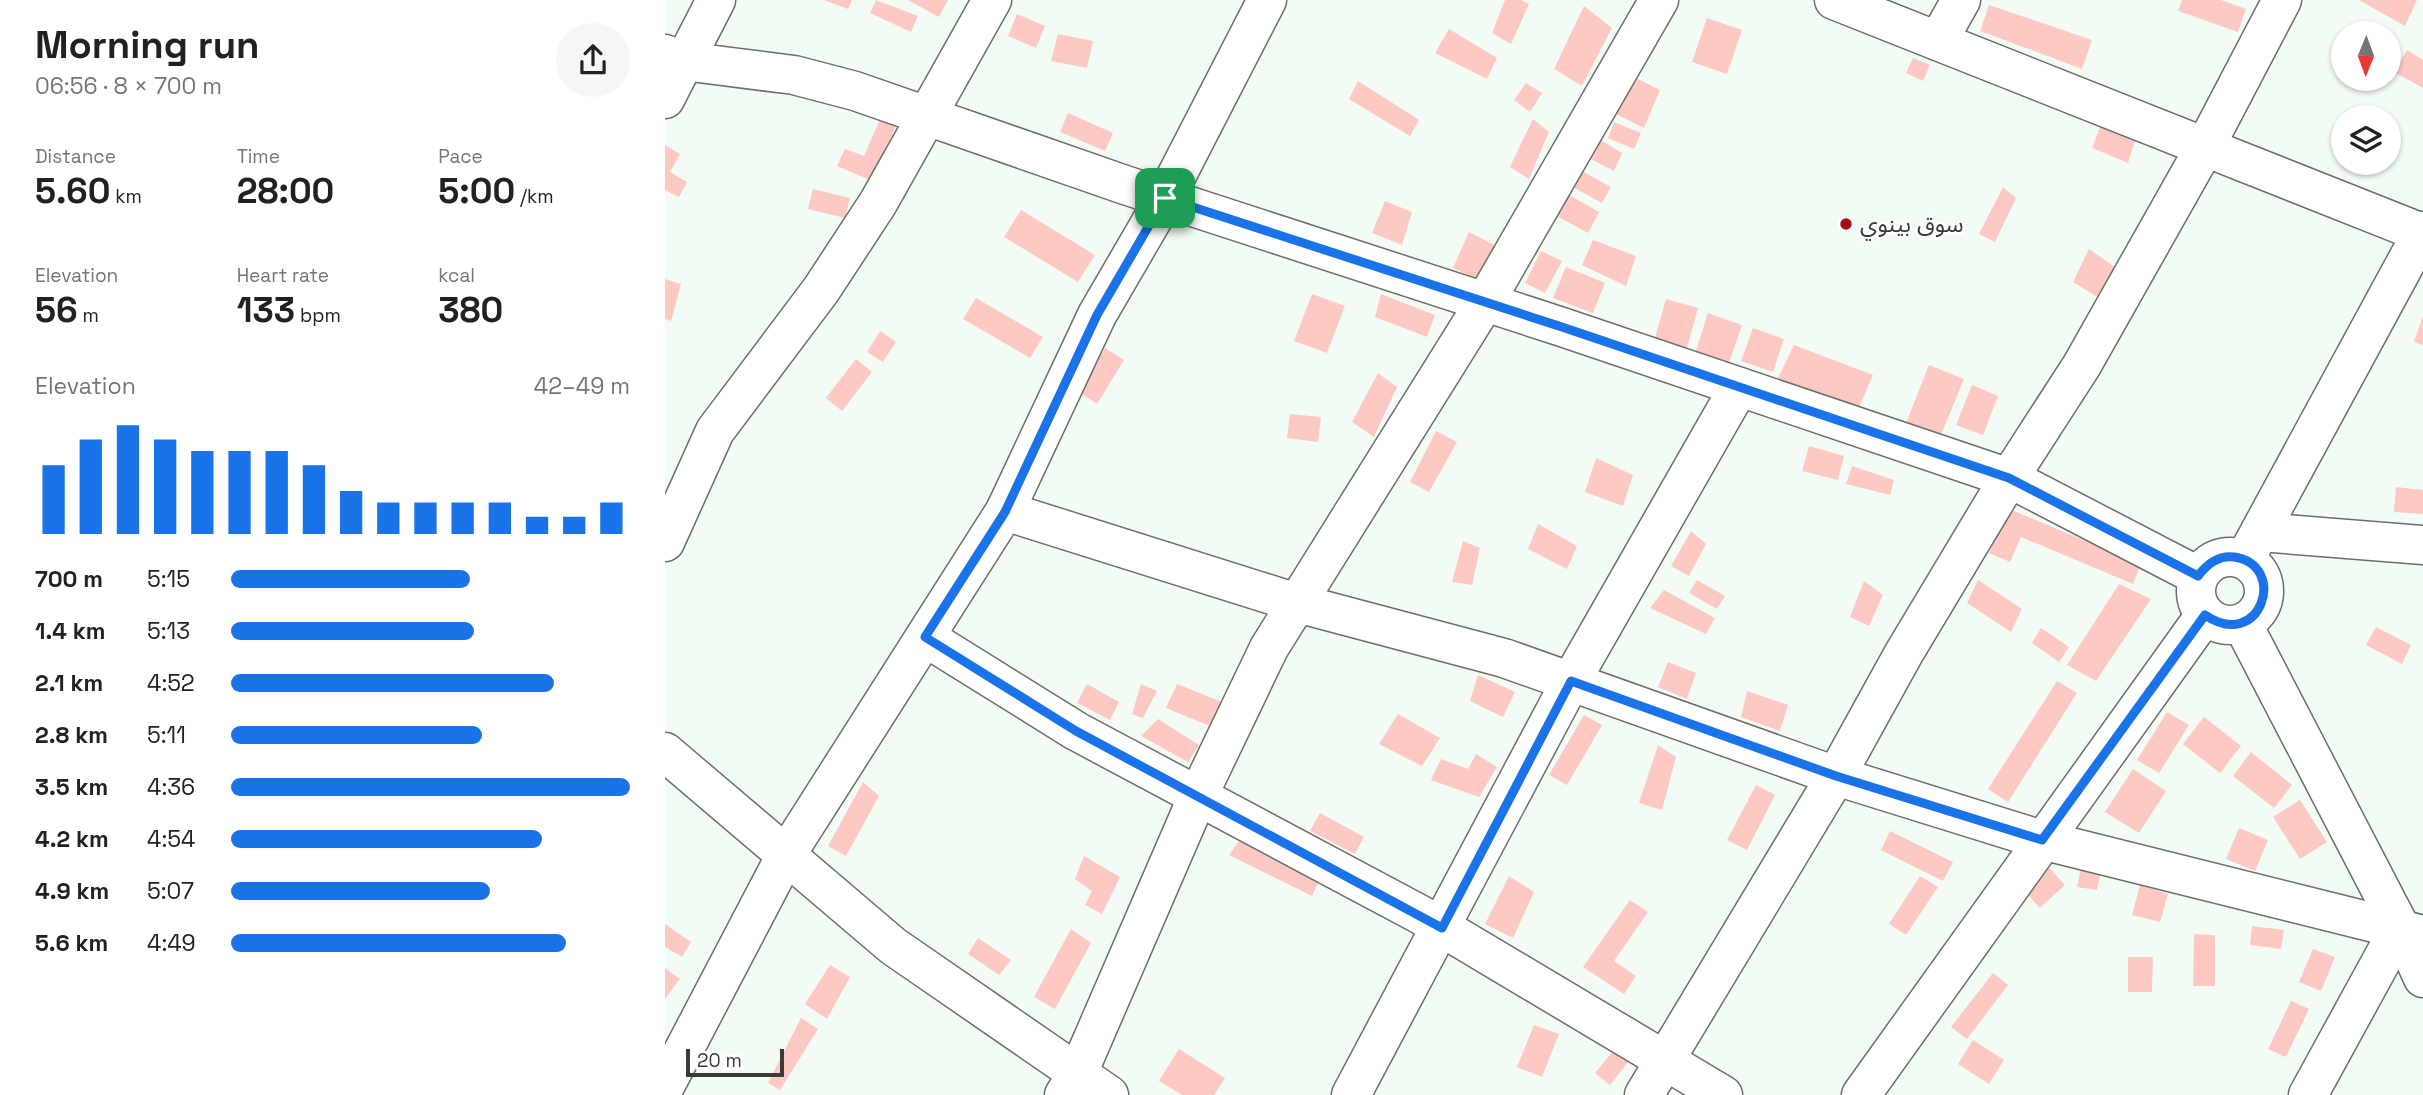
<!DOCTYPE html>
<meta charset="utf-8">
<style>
:root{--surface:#fff;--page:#f6f6f6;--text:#202124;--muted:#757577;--accent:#1a73e8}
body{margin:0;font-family:"Space Grotesk","Noto Sans Arabic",sans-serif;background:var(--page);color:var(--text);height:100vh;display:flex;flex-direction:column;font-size:26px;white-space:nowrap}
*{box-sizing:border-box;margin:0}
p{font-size:23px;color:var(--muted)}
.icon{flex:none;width:38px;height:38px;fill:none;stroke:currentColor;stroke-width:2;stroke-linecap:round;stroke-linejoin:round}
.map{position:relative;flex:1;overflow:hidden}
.drawer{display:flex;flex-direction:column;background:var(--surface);width:665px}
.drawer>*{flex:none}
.needle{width:46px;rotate:181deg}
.buttons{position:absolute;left:1666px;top:21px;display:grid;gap:14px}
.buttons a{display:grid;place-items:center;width:70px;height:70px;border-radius:50%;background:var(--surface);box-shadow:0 2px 5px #0004;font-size:35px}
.scale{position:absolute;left:21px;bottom:18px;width:98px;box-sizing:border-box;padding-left:7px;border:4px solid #383b38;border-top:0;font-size:19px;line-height:24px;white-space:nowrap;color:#383b38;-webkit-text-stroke:5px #fff;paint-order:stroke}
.pin{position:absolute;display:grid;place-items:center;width:60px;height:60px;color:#fff;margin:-30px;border-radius:14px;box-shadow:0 4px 10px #0006}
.round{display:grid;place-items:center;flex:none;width:74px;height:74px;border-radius:37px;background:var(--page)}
.headline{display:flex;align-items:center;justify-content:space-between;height:119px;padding:0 35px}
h1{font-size:38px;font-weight:600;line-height:52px}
.metrics{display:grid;grid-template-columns:repeat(3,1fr);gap:10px;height:119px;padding:7px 35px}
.metrics div{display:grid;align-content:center}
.metrics b{font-size:35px;font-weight:600}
.metrics small{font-size:19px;font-weight:400}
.metrics p{font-size:19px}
.chart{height:196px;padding:14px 35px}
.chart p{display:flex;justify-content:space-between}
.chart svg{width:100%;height:126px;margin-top:7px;stroke:var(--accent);stroke-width:6}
ul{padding:0 35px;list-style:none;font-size:23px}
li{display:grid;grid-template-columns:112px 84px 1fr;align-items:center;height:52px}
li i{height:18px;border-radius:9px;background:var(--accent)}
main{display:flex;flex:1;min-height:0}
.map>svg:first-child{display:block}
.building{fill:#fec8c3}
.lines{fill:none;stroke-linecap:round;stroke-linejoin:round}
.minor-casing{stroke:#69706a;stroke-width:41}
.minor{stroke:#fff;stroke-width:38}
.route-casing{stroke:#fff;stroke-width:14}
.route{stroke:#1a73e8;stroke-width:9}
.poi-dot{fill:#a50c1e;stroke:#fff;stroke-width:2.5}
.labels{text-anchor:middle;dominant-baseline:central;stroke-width:5;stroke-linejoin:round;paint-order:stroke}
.poi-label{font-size:23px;fill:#383b38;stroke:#fff;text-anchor:start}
</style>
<main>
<section class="drawer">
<div class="headline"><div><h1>Morning run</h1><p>06:56 · 8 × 700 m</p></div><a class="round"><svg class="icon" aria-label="share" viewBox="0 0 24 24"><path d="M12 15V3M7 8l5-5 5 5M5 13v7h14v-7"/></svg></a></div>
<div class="metrics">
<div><p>Distance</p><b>5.60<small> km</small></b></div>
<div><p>Time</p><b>28:00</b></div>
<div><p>Pace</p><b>5:00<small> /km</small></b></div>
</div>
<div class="metrics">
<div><p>Elevation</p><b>56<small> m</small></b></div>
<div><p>Heart rate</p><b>133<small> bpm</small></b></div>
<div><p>kcal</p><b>380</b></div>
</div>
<div class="chart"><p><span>Elevation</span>42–49 m</p>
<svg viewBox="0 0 160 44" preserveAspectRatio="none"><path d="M5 44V20M15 44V11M25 44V6M35 44V11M45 44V15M55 44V15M65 44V15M75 44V20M85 44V29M95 44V33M105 44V33M115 44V33M125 44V33M135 44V38M145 44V38M155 44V33"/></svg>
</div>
<ul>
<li><b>700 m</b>5:15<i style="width:60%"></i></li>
<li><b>1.4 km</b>5:13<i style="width:61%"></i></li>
<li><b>2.1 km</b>4:52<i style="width:81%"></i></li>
<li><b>2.8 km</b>5:11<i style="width:63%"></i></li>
<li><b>3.5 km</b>4:36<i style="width:100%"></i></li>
<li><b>4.2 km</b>4:54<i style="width:78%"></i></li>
<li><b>4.9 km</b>5:07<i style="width:65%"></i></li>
<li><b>5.6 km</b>4:49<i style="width:84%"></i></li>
</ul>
</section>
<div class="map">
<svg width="1758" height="1095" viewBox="0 0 1758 1095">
<rect width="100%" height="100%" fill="#f3fcf4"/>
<g class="building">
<polygon points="159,0 187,0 183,9"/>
<polygon points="211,0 253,16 246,32 205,13"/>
<polygon points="243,0 283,0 274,17"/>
<polygon points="840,0 856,0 864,4 846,44 827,33"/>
<polygon points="1517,0 1556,0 1581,9 1573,32 1513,11"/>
<polygon points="1694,0 1752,0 1740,26"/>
<polygon points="1324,5 1427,40 1417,69 1315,31"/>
<polygon points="919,6 947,28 917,86 889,69"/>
<polygon points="352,14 380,26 371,48 343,36"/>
<polygon points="1042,18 1077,30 1062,74 1027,62"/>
<polygon points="784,29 832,58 822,79 770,53"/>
<polygon points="393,34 428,41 422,68 386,61"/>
<polygon points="1742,50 1758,60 1758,88 1729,72"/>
<polygon points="1248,58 1265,65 1258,81 1241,73"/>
<polygon points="963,74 995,90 979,128 945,111"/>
<polygon points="693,81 754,120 745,136 684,99"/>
<polygon points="861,83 877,93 865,112 849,100"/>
<polygon points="403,113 448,133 440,151 395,132"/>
<polygon points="216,117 232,123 207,181 172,166 180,149 199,156"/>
<polygon points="868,119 884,132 864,179 845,167"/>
<polygon points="949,122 976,133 969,149 943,138"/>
<polygon points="1436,125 1471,137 1463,163 1427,148"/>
<polygon points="932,138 957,153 949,171 922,157"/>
<polygon points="0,145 15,154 5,172 22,182 14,197 0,190"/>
<polygon points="915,170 946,187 937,203 906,186"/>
<polygon points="1338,187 1351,198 1330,242 1314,234"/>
<polygon points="148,189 185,198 180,218 143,209"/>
<polygon points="899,192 934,212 923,233 888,214"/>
<polygon points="720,201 747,212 737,245 707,233"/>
<polygon points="356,210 430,255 413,282 339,237"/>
<polygon points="804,232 832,246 816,281 788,268"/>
<polygon points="928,240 971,256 961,286 917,265"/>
<polygon points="1424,249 1450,267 1434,298 1408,282"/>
<polygon points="876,251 897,261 880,293 860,283"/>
<polygon points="901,267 940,283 928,313 888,298"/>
<polygon points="0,279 16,284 6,321 0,319"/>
<polygon points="647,294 680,306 662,353 629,341"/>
<polygon points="716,294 770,315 762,337 710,317"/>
<polygon points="311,298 378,337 365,358 298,319"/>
<polygon points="1001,299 1033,308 1022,348 990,338"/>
<polygon points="1043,313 1077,325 1064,363 1031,351"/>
<polygon points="1758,316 1758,345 1749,342"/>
<polygon points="1088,328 1119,339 1108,372 1076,361"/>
<polygon points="215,331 231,342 218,362 202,352"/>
<polygon points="1129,345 1208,375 1193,410 1113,378"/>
<polygon points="440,348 459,360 432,404 414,392"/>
<polygon points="191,359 207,372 177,411 161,398"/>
<polygon points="1264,365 1299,379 1275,437 1241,423"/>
<polygon points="713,373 732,387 709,437 687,422"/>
<polygon points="1307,385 1333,396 1318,435 1291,425"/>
<polygon points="625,414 656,417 653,442 622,438"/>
<polygon points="771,431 792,442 764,492 745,482"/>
<polygon points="1144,446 1179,456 1173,480 1137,471"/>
<polygon points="931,458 968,475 958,506 920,492"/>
<polygon points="1187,466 1229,480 1225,495 1181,484"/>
<polygon points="1731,487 1758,490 1758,514 1729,512"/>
<polygon points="1342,508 1476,564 1468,584 1356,537 1345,562 1324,553"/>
<polygon points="873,524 912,546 902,569 863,549"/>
<polygon points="1026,531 1041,544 1024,576 1006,566"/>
<polygon points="798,541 815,548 807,585 787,582"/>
<polygon points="1032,580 1060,596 1052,609 1024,593"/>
<polygon points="1313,580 1357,609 1346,632 1302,603"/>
<polygon points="1199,581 1218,595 1204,626 1185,617"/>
<polygon points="1454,584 1486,599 1431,681 1402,665"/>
<polygon points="999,590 1050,618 1041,634 985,608"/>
<polygon points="1711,627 1746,645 1737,664 1701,645"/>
<polygon points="1376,628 1404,647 1394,662 1367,643"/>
<polygon points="1003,662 1031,673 1022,699 993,687"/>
<polygon points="813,675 850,692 838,717 805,701"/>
<polygon points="1392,681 1412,693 1343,802 1323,789"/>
<polygon points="422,684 454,702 445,720 412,703"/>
<polygon points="476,684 492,691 478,718 467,714"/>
<polygon points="512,684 557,702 547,727 501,708"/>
<polygon points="1082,691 1123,705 1115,731 1076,717"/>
<polygon points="1502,712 1524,725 1494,773 1472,760"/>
<polygon points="733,714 775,738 757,766 714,744"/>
<polygon points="919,715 937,725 902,785 884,775"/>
<polygon points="1539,717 1576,746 1555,773 1518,744"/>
<polygon points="493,719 534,745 523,762 476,736"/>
<polygon points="993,745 1011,757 997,810 974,803"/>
<polygon points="1586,752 1627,785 1609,808 1568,776"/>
<polygon points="811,754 832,767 814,797 766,780 776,759 803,769"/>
<polygon points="1468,769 1501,791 1474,833 1440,812"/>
<polygon points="198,782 214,796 181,856 163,846"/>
<polygon points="1091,785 1110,795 1082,850 1062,840"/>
<polygon points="1635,800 1662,842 1635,859 1608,817"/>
<polygon points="655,813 699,837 690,854 645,831"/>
<polygon points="1574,828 1603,840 1590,871 1561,859"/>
<polygon points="1225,831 1288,862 1278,881 1216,850"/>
<polygon points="577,837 656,877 647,896 564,855"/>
<polygon points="419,856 455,877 437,914 420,905 427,891 410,879"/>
<polygon points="1378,861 1400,885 1375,908 1353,884"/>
<polygon points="1416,867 1436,871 1432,890 1412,887"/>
<polygon points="844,876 869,892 848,938 820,924"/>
<polygon points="1255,876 1273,887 1241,935 1224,924"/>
<polygon points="1475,885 1503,894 1495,922 1467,915"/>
<polygon points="965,900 983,912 949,961 971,976 959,994 918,967"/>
<polygon points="0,924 26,942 17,957 0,947"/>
<polygon points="1587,926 1619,930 1616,949 1585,945"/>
<polygon points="406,929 426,943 390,1009 369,997"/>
<polygon points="1529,934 1550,935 1550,986 1528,986"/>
<polygon points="313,938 346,960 334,975 303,954"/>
<polygon points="1648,949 1670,957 1656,991 1634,982"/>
<polygon points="1463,957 1488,957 1487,992 1463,992"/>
<polygon points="165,965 185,977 162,1019 140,1004"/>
<polygon points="0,968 15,979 0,999"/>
<polygon points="1328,973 1343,985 1302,1039 1286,1027"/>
<polygon points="1626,1001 1644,1009 1621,1057 1603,1049"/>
<polygon points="136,1018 153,1029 115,1090 103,1083"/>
<polygon points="869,1025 894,1034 877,1077 852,1067"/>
<polygon points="1308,1040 1339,1060 1324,1084 1293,1064"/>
<polygon points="514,1049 560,1078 549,1095 517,1095 494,1081"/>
<polygon points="950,1049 965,1060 945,1085 930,1073"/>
</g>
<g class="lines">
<g class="minor-casing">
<g id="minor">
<polyline points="1169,0 1757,233"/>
<polyline points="1273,41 1296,0"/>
<polyline points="0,54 18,61 129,75 190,91 460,185 897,327 1344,478 1533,576"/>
<polyline points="0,99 51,0"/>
<polyline points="340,511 632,603 839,658 1171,776 1377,840 1758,935"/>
<polyline points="1595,532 1758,545"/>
<polyline points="0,542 50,431 156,290 213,203 327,0"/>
<circle cx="1565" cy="591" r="34"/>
<polyline points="1580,559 1758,231"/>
<polyline points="1577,623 1735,927 1758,978"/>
<polyline points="260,637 411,731 756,915 1058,1095"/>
<polyline points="0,752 228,946 444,1095"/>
<polyline points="0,1086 121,855 340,511 432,315 500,198 602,0"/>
<polyline points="399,1095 413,1073 533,796 604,648 820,302 994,0"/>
<polyline points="686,1095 906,681 1074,387"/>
<polyline points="979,1095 1171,776 1239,653 1344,478 1417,365 1540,147 1617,0"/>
<polyline points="1196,1095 1540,615"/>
<polyline points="1643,1095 1735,927"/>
</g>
</g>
<use href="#minor" class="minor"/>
</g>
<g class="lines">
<g class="route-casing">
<path id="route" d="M 500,198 L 897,327 L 1344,478 L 1533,576 C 1542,564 1553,555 1569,557 C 1624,565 1596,653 1540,615 L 1377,840 L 1171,776 L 906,681 L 777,928 L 411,731 L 260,637 L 340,512 L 432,315 Z"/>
</g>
<use href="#route" class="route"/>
</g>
<circle class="poi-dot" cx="1181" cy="224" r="7"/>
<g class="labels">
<g class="poi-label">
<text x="1195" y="224">سوق بينوي</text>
</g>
</g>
</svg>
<div class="buttons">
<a><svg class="needle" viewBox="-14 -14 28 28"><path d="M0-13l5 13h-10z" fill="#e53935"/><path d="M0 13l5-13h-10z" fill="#757577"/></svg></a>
<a><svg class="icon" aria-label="layers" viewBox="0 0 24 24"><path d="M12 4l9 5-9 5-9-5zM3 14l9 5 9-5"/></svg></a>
</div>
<div class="scale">20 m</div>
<div class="pin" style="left:500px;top:198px;background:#1e9e55"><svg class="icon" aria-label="arrive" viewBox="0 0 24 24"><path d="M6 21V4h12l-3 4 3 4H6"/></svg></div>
</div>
</main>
